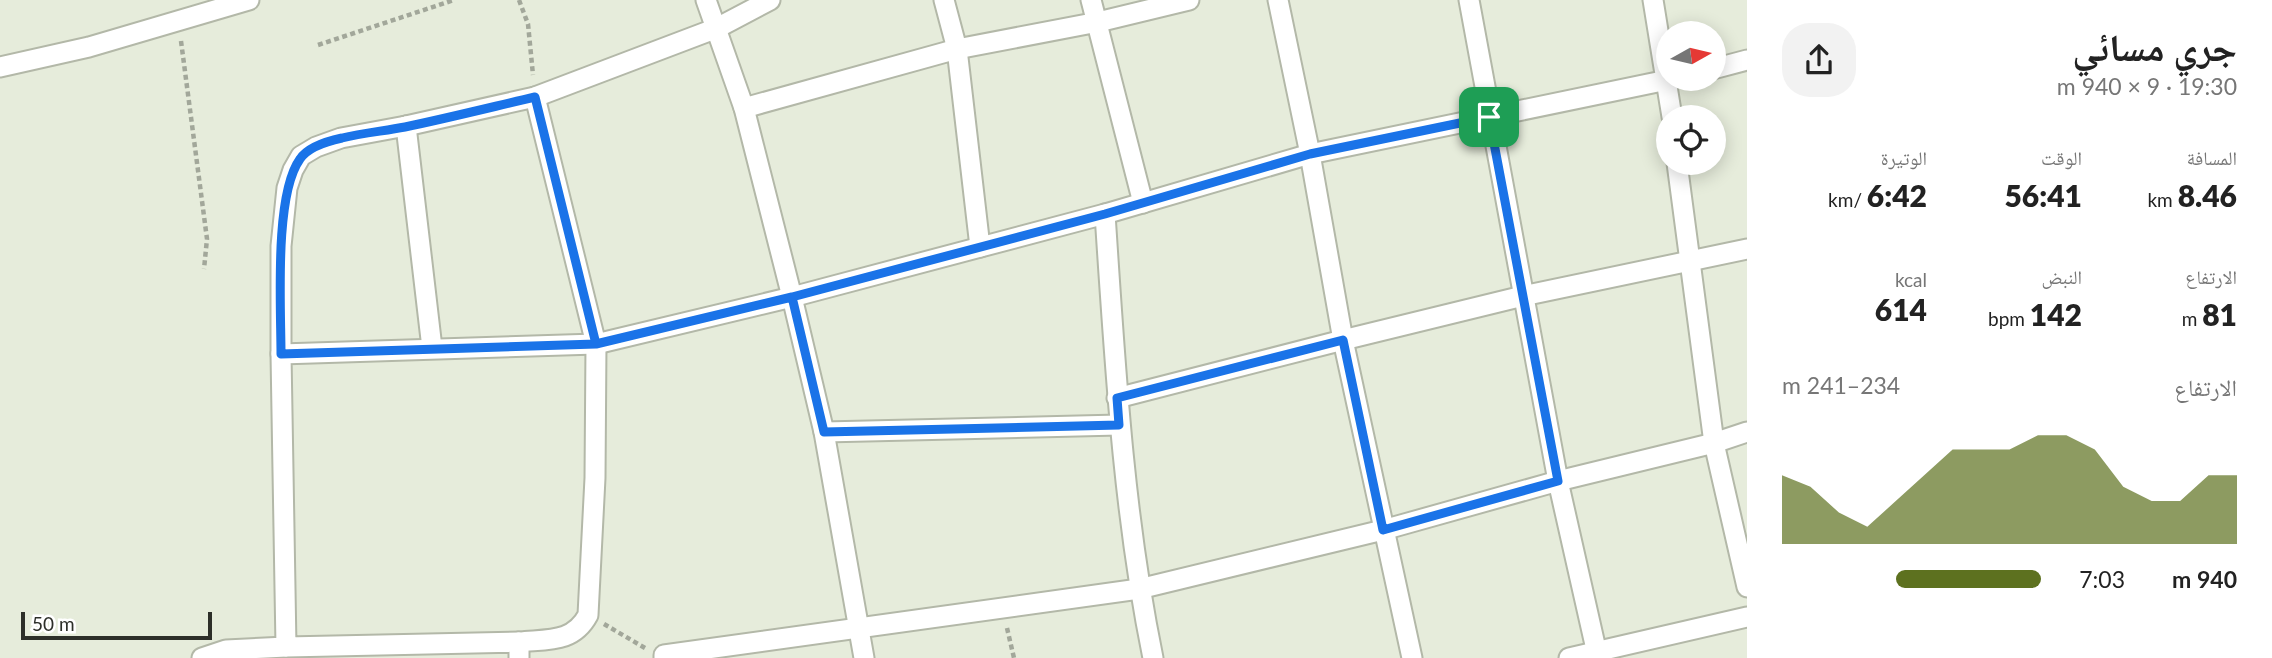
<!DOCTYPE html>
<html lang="ar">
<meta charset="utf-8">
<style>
:root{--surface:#fff;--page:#f2f2f2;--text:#222;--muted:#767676;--accent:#5d711f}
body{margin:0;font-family:Lato,"Noto Naskh Arabic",sans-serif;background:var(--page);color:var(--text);direction:rtl;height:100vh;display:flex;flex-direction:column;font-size:26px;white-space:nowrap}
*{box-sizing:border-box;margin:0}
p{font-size:23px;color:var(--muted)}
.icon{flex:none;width:38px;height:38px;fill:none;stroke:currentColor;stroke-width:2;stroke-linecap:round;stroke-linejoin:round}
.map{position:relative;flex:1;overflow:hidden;direction:ltr}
.side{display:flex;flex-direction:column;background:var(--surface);width:525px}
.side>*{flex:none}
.needle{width:46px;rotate:82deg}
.controls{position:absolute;left:1656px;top:21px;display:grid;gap:14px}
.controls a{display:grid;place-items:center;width:70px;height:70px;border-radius:50%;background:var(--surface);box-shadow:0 4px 18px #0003;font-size:35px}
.scale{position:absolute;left:21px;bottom:18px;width:191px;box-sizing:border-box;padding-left:7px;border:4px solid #2d2f29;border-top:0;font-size:19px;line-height:24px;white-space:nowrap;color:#2d2f29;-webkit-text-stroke:5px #fff;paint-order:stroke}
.pin{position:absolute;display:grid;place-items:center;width:60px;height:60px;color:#fff;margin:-30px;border-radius:14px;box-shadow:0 4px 10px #0006}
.round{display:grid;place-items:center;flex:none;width:74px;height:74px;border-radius:28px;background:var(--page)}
.summary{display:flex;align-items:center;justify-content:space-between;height:119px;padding:0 35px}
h1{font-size:38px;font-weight:800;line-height:52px}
.metrics{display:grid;grid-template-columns:repeat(3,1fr);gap:10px;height:119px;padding:7px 35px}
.metrics div{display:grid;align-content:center}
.metrics b{font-size:30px;font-weight:800}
.metrics small{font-size:19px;font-weight:400}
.metrics p{font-size:19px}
.chart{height:196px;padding:14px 35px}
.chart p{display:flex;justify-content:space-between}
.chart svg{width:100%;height:126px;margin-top:7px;fill:var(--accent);opacity:.7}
ul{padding:0 35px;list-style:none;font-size:23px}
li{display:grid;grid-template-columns:112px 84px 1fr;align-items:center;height:52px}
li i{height:18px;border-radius:9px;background:var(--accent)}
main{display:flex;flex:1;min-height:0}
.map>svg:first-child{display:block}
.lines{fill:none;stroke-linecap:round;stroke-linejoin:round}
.minor-casing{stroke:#b3b8a8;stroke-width:23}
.path{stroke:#a2a79a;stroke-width:4.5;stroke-dasharray:5 3.5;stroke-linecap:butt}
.minor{stroke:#fff;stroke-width:19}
.route-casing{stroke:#fff;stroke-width:14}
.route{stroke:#1a73e8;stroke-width:9}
</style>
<main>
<section class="side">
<div class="summary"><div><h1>جري مسائي</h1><p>19:30 · 9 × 940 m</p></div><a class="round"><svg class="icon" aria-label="share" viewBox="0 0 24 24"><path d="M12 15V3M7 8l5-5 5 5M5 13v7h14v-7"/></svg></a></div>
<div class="metrics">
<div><p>المسافة</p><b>8.46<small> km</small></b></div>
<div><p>الوقت</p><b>56:41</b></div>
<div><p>الوتيرة</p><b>6:42<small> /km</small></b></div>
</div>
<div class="metrics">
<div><p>الارتفاع</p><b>81<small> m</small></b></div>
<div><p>النبض</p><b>142<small> bpm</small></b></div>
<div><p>kcal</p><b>614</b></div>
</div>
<div class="chart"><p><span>الارتفاع</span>234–241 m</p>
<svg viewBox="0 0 160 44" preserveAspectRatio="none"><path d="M0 44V20L10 24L20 33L30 38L40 29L50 20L60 11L70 11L80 11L90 6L100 6L110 11L120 24L130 29L140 29L150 20L160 20V44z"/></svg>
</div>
<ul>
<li><b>940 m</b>7:03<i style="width:56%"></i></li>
</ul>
</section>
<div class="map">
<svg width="1747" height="658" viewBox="0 0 1747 658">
<rect width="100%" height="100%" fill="#e6ecdb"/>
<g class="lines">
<g class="minor-casing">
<g id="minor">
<polyline points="706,0 744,108 792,297 824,432 864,658"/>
<polyline points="944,0 957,49 980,247"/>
<polyline points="1091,0 1143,203"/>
<polyline points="1278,0 1310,154 1343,340 1412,658"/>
<polyline points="1469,0 1558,481 1598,658"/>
<polyline points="1653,0 1672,117"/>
<polyline points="0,67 89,47 249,0"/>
<polyline points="1713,69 1747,60"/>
<polyline points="744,108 957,49 1098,22 1189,0"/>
<polyline points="406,126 432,348"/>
<polyline points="1677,163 1714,443 1747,587"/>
<path d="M 1105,214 C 1115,363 1123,512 1153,658"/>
<polyline points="281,354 281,246 287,188 293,170 301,156 316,147 341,138 406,126 535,97 717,28 770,0"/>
<polyline points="1117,398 1343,340 1523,296 1747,249"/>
<polyline points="824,432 1119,425"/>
<path d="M 519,642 C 548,639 573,643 588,615 L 595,478 L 596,344 L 535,97"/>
<polyline points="202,658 226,650 286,647"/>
<polyline points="519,658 519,642 286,647 281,354 596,344 792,297 1105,214 1310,154 1672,79"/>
<polyline points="664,658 664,655 1139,589 1383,530 1558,481 1714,443 1747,432"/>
<polyline points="1569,658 1747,617"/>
</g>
</g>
<g class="path">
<polyline points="519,0 528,24 533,75"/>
<polyline points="181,41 207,239 204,269"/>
<polyline points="318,45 454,0"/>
<polyline points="604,624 645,648"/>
<polyline points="1007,628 1014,658"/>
</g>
<use href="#minor" class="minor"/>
</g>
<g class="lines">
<g class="route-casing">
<path id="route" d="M 1489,117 L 1310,154 L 1105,214 L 792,297 L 596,344 L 281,354 C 281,307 274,195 300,159 C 308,147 328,141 342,138 C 362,133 384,131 405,127 C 448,118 492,107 535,97 L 596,344 L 792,297 L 824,432 L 1119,425 L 1117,398 L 1343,340 L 1383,530 L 1558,481 L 1489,117"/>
</g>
<use href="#route" class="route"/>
</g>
</svg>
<div class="controls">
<a><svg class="needle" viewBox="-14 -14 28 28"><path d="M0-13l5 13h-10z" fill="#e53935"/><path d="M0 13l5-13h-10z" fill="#767676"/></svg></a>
<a><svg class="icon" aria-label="locate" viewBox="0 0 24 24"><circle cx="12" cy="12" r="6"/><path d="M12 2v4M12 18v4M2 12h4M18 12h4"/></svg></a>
</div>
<div class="scale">50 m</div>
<div class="pin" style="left:1489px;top:117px;background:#1e9e55"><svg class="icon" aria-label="arrive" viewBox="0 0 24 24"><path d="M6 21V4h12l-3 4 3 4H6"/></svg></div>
</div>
</main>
